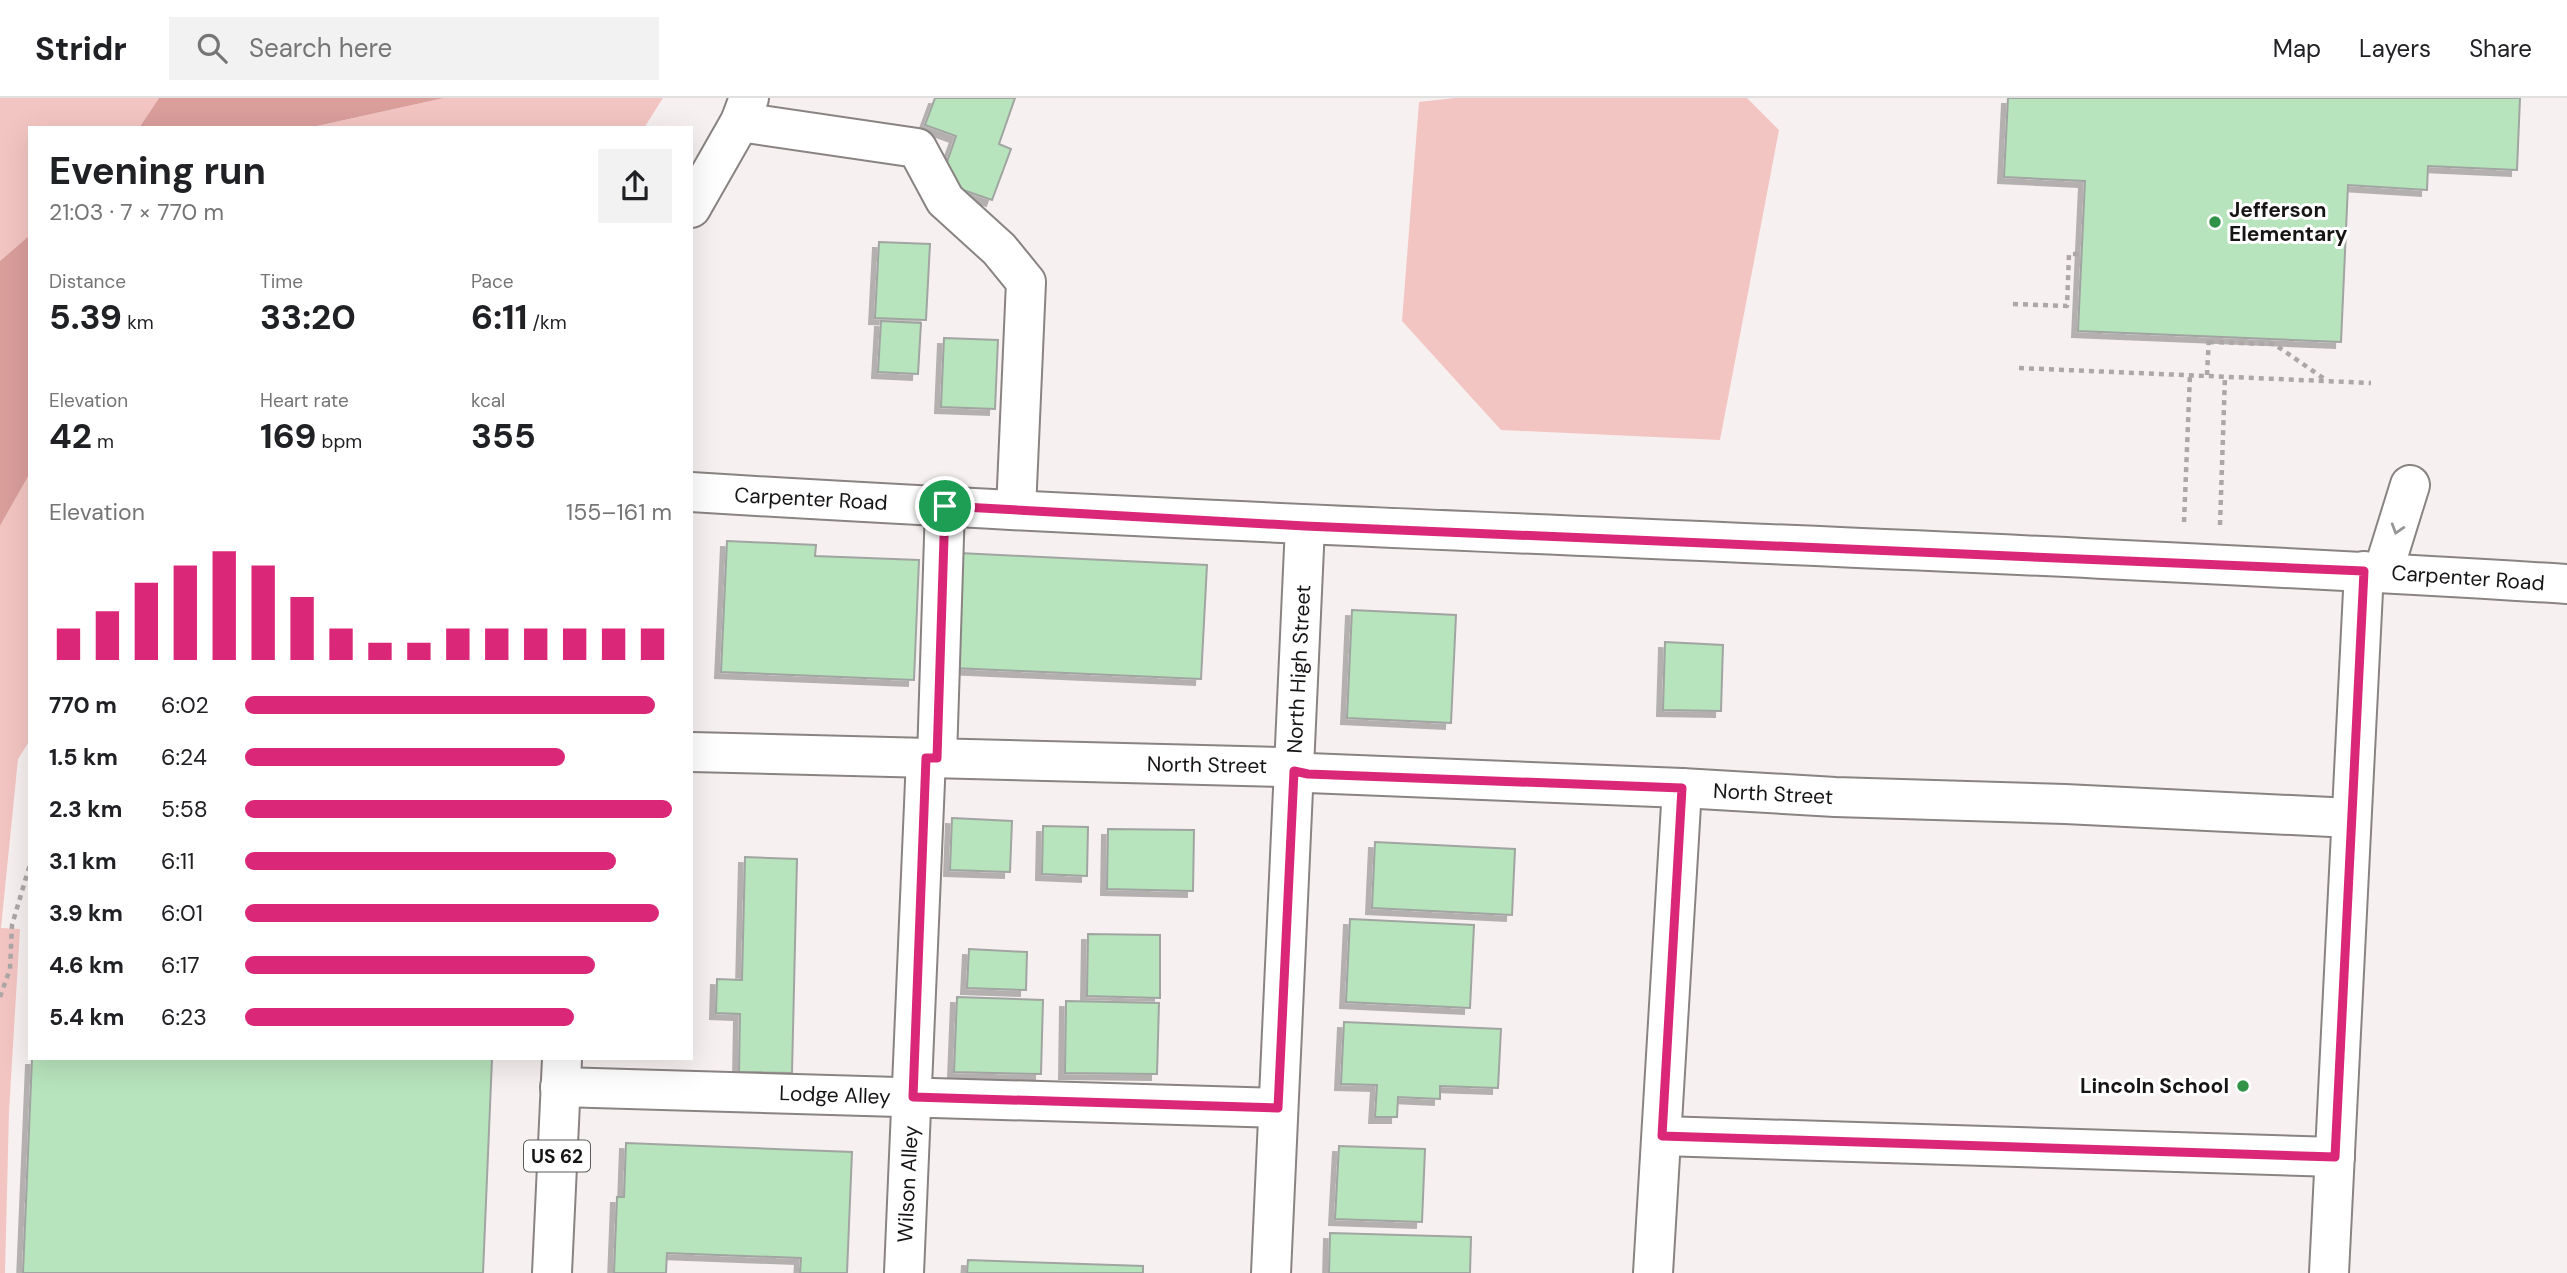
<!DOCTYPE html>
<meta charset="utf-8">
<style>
:root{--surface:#fff;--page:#f2f2f2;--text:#202124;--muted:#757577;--line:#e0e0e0;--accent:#db2777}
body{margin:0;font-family:"DM Sans",sans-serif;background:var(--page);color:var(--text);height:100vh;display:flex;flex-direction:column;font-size:26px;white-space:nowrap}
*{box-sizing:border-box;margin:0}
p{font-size:23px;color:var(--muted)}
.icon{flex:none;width:38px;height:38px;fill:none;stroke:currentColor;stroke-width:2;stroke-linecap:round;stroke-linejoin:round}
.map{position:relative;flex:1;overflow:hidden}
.sheet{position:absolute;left:28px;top:28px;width:665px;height:934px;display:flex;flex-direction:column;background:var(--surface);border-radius:0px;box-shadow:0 7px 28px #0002}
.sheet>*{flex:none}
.pin{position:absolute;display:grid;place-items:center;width:60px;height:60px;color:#fff;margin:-30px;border:4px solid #fff;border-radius:50%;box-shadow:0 2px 7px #0007}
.round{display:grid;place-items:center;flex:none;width:74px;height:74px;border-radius:0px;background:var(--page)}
.head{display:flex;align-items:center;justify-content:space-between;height:119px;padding:0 21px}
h1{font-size:38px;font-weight:700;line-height:52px}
.figures{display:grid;grid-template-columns:repeat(3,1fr);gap:10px;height:119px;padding:7px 21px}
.figures div{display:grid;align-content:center}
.figures b{font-size:35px;font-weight:700}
.figures small{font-size:19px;font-weight:400}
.figures p{font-size:19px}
.chart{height:196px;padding:14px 21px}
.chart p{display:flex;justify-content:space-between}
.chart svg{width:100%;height:126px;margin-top:7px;stroke:var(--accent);stroke-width:6}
ul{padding:0 21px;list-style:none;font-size:23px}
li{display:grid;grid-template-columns:112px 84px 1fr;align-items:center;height:52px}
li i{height:18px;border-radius:9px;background:var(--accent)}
header{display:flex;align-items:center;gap:42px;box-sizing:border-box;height:98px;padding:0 35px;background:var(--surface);border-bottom:2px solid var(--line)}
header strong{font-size:33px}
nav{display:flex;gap:38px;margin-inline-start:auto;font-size:24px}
.search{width:490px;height:63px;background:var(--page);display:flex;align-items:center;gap:18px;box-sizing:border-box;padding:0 24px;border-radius:0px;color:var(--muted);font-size:26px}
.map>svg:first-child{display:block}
.green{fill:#f3c5c2}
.water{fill:#da9e9b}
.building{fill:#b7e4bc;stroke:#a1a5a1;stroke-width:2;filter:url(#shadow)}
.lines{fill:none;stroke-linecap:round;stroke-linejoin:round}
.minor-casing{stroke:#898382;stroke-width:42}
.highway-casing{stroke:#898382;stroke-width:42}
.path{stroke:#ada7a7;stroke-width:4.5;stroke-dasharray:5 5;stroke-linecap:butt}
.minor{stroke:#fff;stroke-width:38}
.highway{stroke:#fff;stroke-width:38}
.oneway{stroke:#979595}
.route-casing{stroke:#fff;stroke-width:14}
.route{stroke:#db2777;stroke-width:9}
.poi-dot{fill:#309347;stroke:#fff;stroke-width:2.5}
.labels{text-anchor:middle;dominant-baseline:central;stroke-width:6;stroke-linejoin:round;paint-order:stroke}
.shield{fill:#fff;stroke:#5d5a5a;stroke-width:2}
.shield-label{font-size:19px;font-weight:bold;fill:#171414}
.poi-label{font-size:21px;font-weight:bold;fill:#171414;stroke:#fff;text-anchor:start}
.street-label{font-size:21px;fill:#171414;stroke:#fff}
</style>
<header>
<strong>Stridr</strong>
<div class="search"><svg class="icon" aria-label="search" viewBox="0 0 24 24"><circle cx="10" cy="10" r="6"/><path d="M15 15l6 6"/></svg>Search here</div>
<nav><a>Map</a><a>Layers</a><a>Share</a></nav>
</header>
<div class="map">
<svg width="2567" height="1175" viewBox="0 0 2567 1175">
<defs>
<filter id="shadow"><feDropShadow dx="-6" dy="6" stdDeviation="0" flood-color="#0004"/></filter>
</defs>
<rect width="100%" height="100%" fill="#f7f0f0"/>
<g class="green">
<polygon points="0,0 159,0 139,30 30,30 30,137 0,163"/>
<polygon points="444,0 663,0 644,30 308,30"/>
<polygon points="1455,0 1747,0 1779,32 1720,342 1501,332 1402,223 1419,4"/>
<polygon points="30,375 30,642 18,661 1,830 20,831 9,1014 5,1175 0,1175 0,428"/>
</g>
<g class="water">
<polygon points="159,0 444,0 308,30 139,30"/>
<polygon points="30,137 30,375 0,428 0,163"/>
</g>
<g class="building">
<polygon points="935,0 1015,0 999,46 1011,51 992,102 940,84 956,38 925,27"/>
<polygon points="2008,0 2520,0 2517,72 2428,68 2427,92 2348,87 2341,244 2078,233 2085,83 2004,79"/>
<polygon points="879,144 930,146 926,222 875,220"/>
<polygon points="881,223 921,225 918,276 878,274"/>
<polygon points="944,240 998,242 995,311 941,309"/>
<polygon points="727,443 816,447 815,458 919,462 914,582 721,574"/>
<polygon points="959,455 1207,467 1201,581 953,570"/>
<polygon points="1352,512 1456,517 1451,625 1347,620"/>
<polygon points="1665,544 1723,547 1721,613 1663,612"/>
<polygon points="952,720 1012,723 1010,774 950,772"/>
<polygon points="1043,728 1088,729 1087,778 1042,776"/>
<polygon points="1108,731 1194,732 1193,793 1107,791"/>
<polygon points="1375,744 1515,751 1512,817 1372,810"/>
<polygon points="745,759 797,761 792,975 739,974 740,916 716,915 717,881 742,882"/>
<polygon points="1350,821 1474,827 1470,910 1346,904"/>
<polygon points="1088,836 1160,837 1160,900 1087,898"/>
<polygon points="969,851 1027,854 1026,892 967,890"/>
<polygon points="957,899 1043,902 1041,976 954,974"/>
<polygon points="1066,903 1159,905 1157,976 1065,975"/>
<polygon points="1344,924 1501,931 1498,990 1440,988 1440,1001 1398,999 1397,1019 1375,1019 1377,987 1341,986"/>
<polygon points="32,961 492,961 483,1175 23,1175"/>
<polygon points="626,1045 852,1054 847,1175 800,1175 801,1160 667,1155 666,1175 614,1175 617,1099 624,1099"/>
<polygon points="1339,1048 1425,1051 1422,1124 1335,1121"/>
<polygon points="1330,1135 1471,1139 1470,1175 1329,1175"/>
<polygon points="968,1162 1143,1168 1143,1175 967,1175"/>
</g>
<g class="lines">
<g class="minor-casing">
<g id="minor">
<polyline points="740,24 917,50 945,102 999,151 1026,184 1016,412"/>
<path d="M 691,394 C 1316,433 1942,447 2567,486"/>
<polyline points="2383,474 2410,387"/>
<polyline points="691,654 1282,669 1308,675 1682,690 1835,699 2065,706 2351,720"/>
<polyline points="937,660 945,408"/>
<polyline points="560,989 1278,1010"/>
<polyline points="1662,1038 2335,1059"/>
<polyline points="904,1175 926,660"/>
<polyline points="1271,1175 1305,428"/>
<polyline points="1653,1175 1682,690"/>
<polyline points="2329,1175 2364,473"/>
</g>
</g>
<g class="highway-casing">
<g id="highway">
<polyline points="691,110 740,24 749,0"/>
<polyline points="552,1175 562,961"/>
</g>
</g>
<g class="path">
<polyline points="2013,206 2067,208 2069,156 2082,156"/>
<polyline points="2209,244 2274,246 2326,282"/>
<polyline points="2019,270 2371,285"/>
<polyline points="2207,277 2209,238"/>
<polyline points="2184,424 2190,276"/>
<polyline points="2220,427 2225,278"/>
<polyline points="0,899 10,871 12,827 30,766"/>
</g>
<use href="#minor" class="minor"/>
<use href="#highway" class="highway"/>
</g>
<defs><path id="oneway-chevron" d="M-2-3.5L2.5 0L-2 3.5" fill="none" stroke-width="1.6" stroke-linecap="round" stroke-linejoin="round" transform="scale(1.75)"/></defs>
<use class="oneway" href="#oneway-chevron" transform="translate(2397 431) rotate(107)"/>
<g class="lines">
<g class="route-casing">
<polygon id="route" points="945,408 1305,428 2364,473 2335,1059 1662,1038 1682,690 1308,676 1294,673 1278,1010 913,999 926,660 937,660"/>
</g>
<use href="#route" class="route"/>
</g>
<g class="poi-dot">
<circle cx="2215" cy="124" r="7"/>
<circle cx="2243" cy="988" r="7"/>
</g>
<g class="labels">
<rect class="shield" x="524" y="1042.5" width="66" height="31" rx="5"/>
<g class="shield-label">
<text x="557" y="1058">US 62</text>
</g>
<g class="poi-label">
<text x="2229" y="112">Jefferson<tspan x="2229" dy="24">Elementary</tspan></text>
<text x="2229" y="988" text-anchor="end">Lincoln School</text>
</g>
<g class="street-label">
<text transform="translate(811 401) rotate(3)">Carpenter Road</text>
<text transform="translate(2468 480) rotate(4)">Carpenter Road</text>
<text transform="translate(1299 571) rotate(-87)">North High Street</text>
<text transform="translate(1207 667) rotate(1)">North Street</text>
<text transform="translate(1773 696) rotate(3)">North Street</text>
<text transform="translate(835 997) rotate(2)">Lodge Alley</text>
<text transform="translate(908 1086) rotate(-87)">Wilson Alley</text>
</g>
</g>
</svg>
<div class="pin" style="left:945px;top:408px;background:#1e9e55"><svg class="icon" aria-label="arrive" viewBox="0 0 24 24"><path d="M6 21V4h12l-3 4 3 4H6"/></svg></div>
<section class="sheet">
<div class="head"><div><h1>Evening run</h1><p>21:03 · 7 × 770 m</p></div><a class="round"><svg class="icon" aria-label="share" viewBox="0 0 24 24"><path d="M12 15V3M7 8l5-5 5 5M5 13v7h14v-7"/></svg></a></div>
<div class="figures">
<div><p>Distance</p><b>5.39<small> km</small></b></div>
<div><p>Time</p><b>33:20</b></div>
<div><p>Pace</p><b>6:11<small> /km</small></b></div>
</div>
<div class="figures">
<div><p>Elevation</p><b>42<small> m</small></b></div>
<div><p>Heart rate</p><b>169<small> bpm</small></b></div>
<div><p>kcal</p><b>355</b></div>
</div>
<div class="chart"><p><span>Elevation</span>155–161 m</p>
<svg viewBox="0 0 160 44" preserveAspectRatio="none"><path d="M5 44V33M15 44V27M25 44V17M35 44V11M45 44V6M55 44V11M65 44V22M75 44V33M85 44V38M95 44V38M105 44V33M115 44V33M125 44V33M135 44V33M145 44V33M155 44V33"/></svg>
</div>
<ul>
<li><b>770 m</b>6:02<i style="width:96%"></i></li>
<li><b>1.5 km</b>6:24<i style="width:75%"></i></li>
<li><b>2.3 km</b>5:58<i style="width:100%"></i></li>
<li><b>3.1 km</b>6:11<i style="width:87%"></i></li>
<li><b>3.9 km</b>6:01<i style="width:97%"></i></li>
<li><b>4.6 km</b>6:17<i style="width:82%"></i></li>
<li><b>5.4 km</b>6:23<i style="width:77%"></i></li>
</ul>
</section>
</div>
